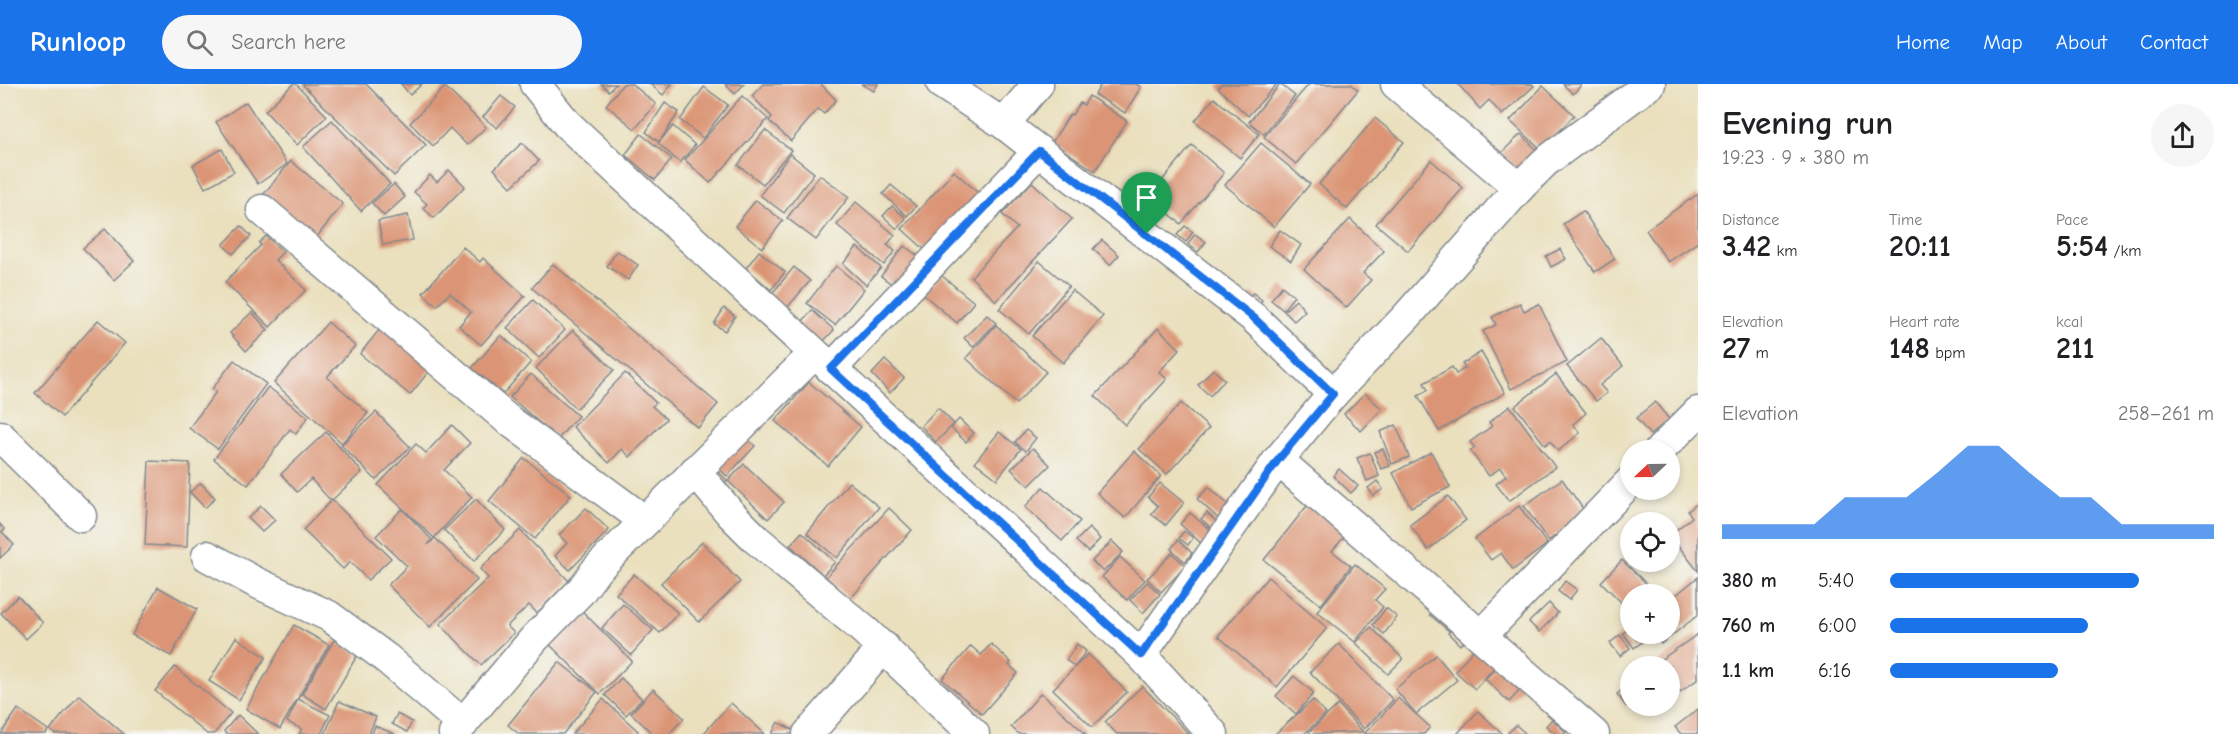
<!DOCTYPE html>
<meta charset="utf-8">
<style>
:root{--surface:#fff;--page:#f6f6f6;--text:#202124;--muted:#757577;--accent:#1a73e8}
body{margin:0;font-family:"Comic Neue",sans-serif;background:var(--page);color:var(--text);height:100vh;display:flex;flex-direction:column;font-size:22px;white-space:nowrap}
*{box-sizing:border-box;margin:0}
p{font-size:20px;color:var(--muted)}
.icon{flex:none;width:33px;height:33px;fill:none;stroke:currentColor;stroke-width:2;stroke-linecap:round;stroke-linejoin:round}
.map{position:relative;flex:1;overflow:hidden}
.details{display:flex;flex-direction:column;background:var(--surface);width:540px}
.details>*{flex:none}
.needle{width:39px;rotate:248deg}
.controls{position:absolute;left:1620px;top:356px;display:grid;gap:12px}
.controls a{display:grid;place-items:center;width:60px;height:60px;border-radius:50%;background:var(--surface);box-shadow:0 3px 9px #0003;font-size:30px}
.pin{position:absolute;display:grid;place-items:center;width:51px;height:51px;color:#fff;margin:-62px -26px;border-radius:50% 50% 50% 0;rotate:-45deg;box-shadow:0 0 6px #0007}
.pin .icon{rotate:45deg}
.round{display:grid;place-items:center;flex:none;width:63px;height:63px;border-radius:32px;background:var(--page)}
.overview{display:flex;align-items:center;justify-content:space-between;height:102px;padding:0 24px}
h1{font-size:33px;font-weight:700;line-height:45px}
.metrics{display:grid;grid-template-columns:repeat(3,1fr);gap:9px;height:102px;padding:6px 24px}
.metrics div{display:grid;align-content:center}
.metrics b{font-size:30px;font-weight:700}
.metrics small{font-size:16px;font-weight:400}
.metrics p{font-size:16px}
.chart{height:168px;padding:12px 24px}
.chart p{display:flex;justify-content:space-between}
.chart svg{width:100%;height:108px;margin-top:6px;fill:var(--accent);opacity:.7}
ul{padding:0 24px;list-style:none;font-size:20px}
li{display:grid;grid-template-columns:96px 72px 1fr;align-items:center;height:45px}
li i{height:15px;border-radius:8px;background:var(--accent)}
header{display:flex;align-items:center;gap:36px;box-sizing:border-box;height:84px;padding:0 30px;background:var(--accent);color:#fff}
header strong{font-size:28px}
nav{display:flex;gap:33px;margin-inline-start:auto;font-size:21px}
.search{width:420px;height:54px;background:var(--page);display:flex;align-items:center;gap:15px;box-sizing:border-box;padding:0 21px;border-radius:33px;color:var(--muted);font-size:22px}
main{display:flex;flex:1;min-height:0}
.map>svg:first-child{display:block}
.building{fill:#db9475}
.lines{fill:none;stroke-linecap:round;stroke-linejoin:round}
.minor-casing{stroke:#82888e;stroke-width:33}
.minor{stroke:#fff;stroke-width:30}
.route-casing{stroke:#fff;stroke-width:12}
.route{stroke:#1a73e8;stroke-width:8}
</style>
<header>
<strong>Runloop</strong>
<div class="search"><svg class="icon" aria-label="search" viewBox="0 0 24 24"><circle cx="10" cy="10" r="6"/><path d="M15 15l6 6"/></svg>Search here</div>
<nav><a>Home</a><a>Map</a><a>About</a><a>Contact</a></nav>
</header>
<main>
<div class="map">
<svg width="1698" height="650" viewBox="0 0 1698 650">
<rect width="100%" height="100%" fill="#f6f6f2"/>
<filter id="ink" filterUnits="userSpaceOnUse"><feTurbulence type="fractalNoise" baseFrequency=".0167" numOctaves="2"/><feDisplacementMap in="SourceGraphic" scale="12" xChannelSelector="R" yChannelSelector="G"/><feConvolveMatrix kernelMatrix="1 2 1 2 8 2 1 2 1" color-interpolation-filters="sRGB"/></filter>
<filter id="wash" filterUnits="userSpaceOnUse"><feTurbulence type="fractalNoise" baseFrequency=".008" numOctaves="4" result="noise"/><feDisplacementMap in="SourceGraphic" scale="24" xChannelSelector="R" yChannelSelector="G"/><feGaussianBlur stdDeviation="1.35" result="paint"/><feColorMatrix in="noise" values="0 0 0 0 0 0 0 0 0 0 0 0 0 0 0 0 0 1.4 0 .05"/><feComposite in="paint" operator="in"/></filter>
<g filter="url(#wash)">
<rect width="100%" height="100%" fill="#eae0bd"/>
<g id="blocks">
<g class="building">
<polygon points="293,0 296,0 327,32 297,61 265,27"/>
<polygon points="302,0 366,0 426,61 394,92"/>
<polygon points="401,0 422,0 410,11"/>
<polygon points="601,0 616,0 609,7"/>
<polygon points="623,0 632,0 656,20 635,45 606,21"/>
<polygon points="650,0 672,0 663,11"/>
<polygon points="725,0 744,0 735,10"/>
<polygon points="763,0 821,0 836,16 824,30 818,25 791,57 769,37 772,33 752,12"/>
<polygon points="861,0 878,0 874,7"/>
<polygon points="1101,0 1136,0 1141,3 1125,29 1095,11"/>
<polygon points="1221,0 1277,0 1248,32 1218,4"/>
<polygon points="1280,0 1295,12 1264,50 1249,38"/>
<polygon points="1309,0 1351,0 1358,6 1296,80 1264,53"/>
<polygon points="1458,0 1532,0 1534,2 1502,31 1489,16 1480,25"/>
<polygon points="1563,0 1582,0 1573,10"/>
<polygon points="1543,2 1574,31 1542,66 1510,37"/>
<polygon points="445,3 486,43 467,61 450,44 433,62 410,39"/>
<polygon points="704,3 728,21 703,54 680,36"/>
<polygon points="501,12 515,23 497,44 483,33"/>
<polygon points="742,12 768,35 710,99 685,76"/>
<polygon points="1089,12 1127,37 1095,87 1052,58 1070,30 1072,31 1080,19 1084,21"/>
<polygon points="1214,14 1259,50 1240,74 1195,37"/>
<polygon points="246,18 287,80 258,100 216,38"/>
<polygon points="665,19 679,28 659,58 646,48"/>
<polygon points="1375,34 1404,58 1347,125 1319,100"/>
<polygon points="332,36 390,100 361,127 303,63"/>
<polygon points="673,42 695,61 680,79 658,59"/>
<polygon points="765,46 791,66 763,100 738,81"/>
<polygon points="641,50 672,75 655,96 625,71"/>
<polygon points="1521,50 1543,72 1523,92 1501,69"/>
<polygon points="522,59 539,77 511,103 494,85"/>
<polygon points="1261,59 1310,100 1274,143 1225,101"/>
<polygon points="1192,61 1224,89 1181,140 1149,112"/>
<polygon points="222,65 234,88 205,104 193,81"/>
<polygon points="790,70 814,89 784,129 760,111"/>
<polygon points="1431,76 1463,104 1408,167 1376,140"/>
<polygon points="291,77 343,120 316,154 263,111"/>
<polygon points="449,86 465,102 434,134 423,124 427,120 414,108 430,91 437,98"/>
<polygon points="954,87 985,115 933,173 902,145"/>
<polygon points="820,91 849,113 816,156 787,134"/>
<polygon points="1032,98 1072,135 996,217 971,193 1017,144 1002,130"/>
<polygon points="394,100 405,113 384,132 372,119"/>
<polygon points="891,101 916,122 907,132 883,110"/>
<polygon points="1698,110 1698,158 1668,178 1646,146"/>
<polygon points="756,116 783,137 762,164 735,142"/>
<polygon points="856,118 895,151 887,161 895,167 884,181 837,141"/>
<polygon points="892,122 906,134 897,145 883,132"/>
<polygon points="1583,127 1615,175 1595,188 1563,140"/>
<polygon points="408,131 413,156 383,161 378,137"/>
<polygon points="1350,135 1384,167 1363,189 1371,196 1346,224 1304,185"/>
<polygon points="241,142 251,152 233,170 223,161"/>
<polygon points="1185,142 1193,148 1186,158 1177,151"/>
<polygon points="105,145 134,177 114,196 83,164"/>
<polygon points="1280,146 1301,161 1291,177 1269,162"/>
<polygon points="1195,150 1206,158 1198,168 1188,160"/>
<polygon points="266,152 283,168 275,176 306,206 270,243 225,198 261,161 259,159"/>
<polygon points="1102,156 1119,171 1110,181 1093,165"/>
<polygon points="904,162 921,174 898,205 881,192"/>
<polygon points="463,163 480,178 483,174 525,212 481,261 459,242 471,228 450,209 437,222 423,209"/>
<polygon points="857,163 881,184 866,201 843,180"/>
<polygon points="1560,165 1566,175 1551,183 1546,172"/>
<polygon points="617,167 638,181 628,196 607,182"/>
<polygon points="759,167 785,188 771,206 746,184"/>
<polygon points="1039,177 1069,202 1029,250 999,225"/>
<polygon points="553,180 718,320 698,344 532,204"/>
<polygon points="836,182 864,205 835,241 807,219"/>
<polygon points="794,183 810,197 786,225 770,212"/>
<polygon points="941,191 974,218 957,239 924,211"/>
<polygon points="1282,202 1294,212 1283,226 1271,216"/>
<polygon points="1072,206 1103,232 1063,279 1032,252"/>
<polygon points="1253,209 1262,216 1257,222 1248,214"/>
<polygon points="533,216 565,246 539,274 507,244"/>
<polygon points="1296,216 1305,227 1294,237 1284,227"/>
<polygon points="1520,219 1524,227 1539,220 1567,278 1511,305 1483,247 1496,241 1492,233"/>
<polygon points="724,224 735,232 725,247 714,240"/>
<polygon points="812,226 834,246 819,262 798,243"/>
<polygon points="252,228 268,246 246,267 230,249"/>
<polygon points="987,231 996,239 973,263 964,254"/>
<polygon points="98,236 125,259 62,333 35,309"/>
<polygon points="328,238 355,262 327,293 368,329 342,359 274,299"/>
<polygon points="383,241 433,282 410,311 360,270"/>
<polygon points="996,241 1046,288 1016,320 966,274"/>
<polygon points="1158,244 1180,265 1159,288 1167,295 1125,341 1095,312"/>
<polygon points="573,246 614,286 576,325 536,284"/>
<polygon points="501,251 531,278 503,310 472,284"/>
<polygon points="1601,254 1623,282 1600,301 1607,309 1596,317 1567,282"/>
<polygon points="1481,268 1505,309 1439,347 1418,312 1428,306 1424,299 1452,283 1456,290 1465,284 1462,280"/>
<polygon points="234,276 266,300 218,365 189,344 216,308 212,305"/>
<polygon points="885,276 904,294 890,309 872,290"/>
<polygon points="1213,285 1225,296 1210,312 1198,301"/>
<polygon points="625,289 656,319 652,322 666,335 630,373 622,365 609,379 573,343"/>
<polygon points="531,290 578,332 558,355 510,313"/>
<polygon points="1556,290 1586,329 1573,340 1580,349 1558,367 1550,357 1545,361 1515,322"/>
<polygon points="809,298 861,343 828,382 775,337"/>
<polygon points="268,303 308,333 296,350 290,345 248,401 214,375"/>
<polygon points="1365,309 1382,325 1361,347 1344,330"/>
<polygon points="1655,318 1669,335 1650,351 1636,334"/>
<polygon points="1181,319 1209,344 1167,390 1139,365"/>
<polygon points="1510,322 1555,383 1509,417 1496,400 1506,392 1500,384 1489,392 1470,367 1475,364 1470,358 1492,342 1489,338"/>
<polygon points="938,324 954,340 936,358 921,342"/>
<polygon points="376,328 410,363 376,396 341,361"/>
<polygon points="959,335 974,349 966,358 951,344"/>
<polygon points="452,341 470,359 444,386 472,413 434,454 378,401 416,360 426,369"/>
<polygon points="1396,341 1409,373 1392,380 1380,348"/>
<polygon points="1026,346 1036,354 1026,367 1015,358"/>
<polygon points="326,348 362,388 331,417 311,395 297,408 281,390"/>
<polygon points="999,348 1021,365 997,395 975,378"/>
<polygon points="741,349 755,362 727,392 714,380"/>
<polygon points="1033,364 1050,381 1029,402 1011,385"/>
<polygon points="1383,365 1390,382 1381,385 1374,368"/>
<polygon points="1134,367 1161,392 1125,434 1097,409"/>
<polygon points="1431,368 1450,403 1411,423 1393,389"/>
<polygon points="1370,369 1379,392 1367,397 1357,374"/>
<polygon points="524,374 571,411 535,455 489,417"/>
<polygon points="149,377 190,379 187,463 145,461"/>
<polygon points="744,380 784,418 768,435 728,397"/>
<polygon points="714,384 727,396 719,406"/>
<polygon points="1339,385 1358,402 1351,409 1333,392"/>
<polygon points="1562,395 1586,429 1548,457 1524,422"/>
<polygon points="1377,397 1383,405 1373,412 1368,404"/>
<polygon points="849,398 879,423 837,474 807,449"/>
<polygon points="201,399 215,414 205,424 190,408"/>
<polygon points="1160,399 1184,419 1166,441 1151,430 1158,422 1148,413"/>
<polygon points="1043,403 1080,437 1062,457 1025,423"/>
<polygon points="1209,403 1233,425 1221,437 1197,415"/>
<polygon points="1448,412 1466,436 1428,466 1410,441"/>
<polygon points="476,415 505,446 474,477 444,446"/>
<polygon points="332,416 391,474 368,496 350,478 343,485 303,446"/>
<polygon points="1310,418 1351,445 1332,467 1351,482 1321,521 1264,476"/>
<polygon points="1698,419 1698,487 1670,451 1692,433 1688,427"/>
<polygon points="261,422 275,436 262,448 248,434"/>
<polygon points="1519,422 1547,460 1513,486 1501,469 1491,476 1475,455"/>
<polygon points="586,424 609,446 570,486 555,472 567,459 559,451"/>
<polygon points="889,424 912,446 850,515 826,493"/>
<polygon points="402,425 432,456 428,461 435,454 477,496 430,543 388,501 407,482 376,452"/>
<polygon points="1190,429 1214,449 1203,461 1180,440"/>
<polygon points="1207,429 1218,439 1212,445 1201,435"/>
<polygon points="0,440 5,446 2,448 14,461 0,474"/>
<polygon points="1089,444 1100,455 1088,468 1076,457"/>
<polygon points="520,446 569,497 537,529 529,521 507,542 514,549 481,581 440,540 488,494 480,485"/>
<polygon points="1184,447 1193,454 1188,461 1179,454"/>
<polygon points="802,448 835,478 823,491 790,461"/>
<polygon points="1178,456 1192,469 1185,478 1171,465"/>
<polygon points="1112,457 1123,468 1103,488 1092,477"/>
<polygon points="702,458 740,498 699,538 661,499"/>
<polygon points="1172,469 1186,482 1161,508 1147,495"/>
<polygon points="1120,473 1145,496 1127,516 1102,493"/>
<polygon points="1622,476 1657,510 1630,510 1630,527 1601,498"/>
<polygon points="1355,480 1385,505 1375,516 1383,523 1355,558 1317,528"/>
<polygon points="634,490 678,529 660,549 616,510"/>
<polygon points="1268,493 1327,544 1277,603 1218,552"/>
<polygon points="1698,493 1698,531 1661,560 1652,549 1670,549 1670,516"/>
<polygon points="1565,497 1577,506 1569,516 1558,507"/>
<polygon points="1147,498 1160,510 1143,529 1130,516"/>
<polygon points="158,503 197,525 171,572 132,551"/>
<polygon points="18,512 43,539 26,555 1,529"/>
<polygon points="1549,519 1558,529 1539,548 1529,538"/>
<polygon points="623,520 653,546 631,571 602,544"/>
<polygon points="1439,520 1458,536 1449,547 1430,531"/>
<polygon points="578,523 632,577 600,610 545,556"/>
<polygon points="1386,524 1397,533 1384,550 1373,541"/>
<polygon points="1460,537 1472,550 1460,561 1448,549"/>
<polygon points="294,541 329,561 280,645 246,625"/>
<polygon points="1371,543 1403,575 1388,590 1356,559"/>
<polygon points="1630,543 1630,549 1642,549 1646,555 1634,564 1623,549"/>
<polygon points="1698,550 1698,595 1680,608 1670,593 1670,582 1662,582 1659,577"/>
<polygon points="1620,551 1630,564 1620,572 1610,559"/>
<polygon points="236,553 266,573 239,616 209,597"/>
<polygon points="334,556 358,570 326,625 302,610"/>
<polygon points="1480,558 1501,576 1475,605 1455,587"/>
<polygon points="991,560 1011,578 1009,581 1018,589 982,630 942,595 971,562 981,571"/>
<polygon points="1077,560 1086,567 1075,583 1066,576"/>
<polygon points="1339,560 1393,616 1364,645 1310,588"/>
<polygon points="1088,570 1127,608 1092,643 1053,605"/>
<polygon points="1436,571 1457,596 1416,630 1395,605"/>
<polygon points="559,578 597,608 563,650 519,650 508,641"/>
<polygon points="1500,579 1525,601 1509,618 1485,595"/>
<polygon points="175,583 231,629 214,650 207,650 155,607"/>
<polygon points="1294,592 1314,609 1296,630 1276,612"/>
<polygon points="621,594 642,615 626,631 605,611"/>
<polygon points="1630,599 1630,618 1626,622 1617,610"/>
<polygon points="1142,602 1189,650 1117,650 1105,638"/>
<polygon points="653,605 684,634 669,650 653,650 631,629"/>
<polygon points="1041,609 1086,650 1019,650 1011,643"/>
<polygon points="79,611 124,650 55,650 50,646"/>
<polygon points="1398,614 1430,643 1424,650 1364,650"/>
<polygon points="298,615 330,631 321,650 299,650 302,645 287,638"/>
<polygon points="603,615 638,647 635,650 572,650"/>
<polygon points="1313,616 1326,630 1304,650 1275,650"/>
<polygon points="339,617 376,633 369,650 325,650"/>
<polygon points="731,619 765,650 703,650"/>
<polygon points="1338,621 1363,648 1311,650 1309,648"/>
<polygon points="18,625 48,646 46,650 1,650"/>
<polygon points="1698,625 1698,650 1681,650 1675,643"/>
<polygon points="1478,627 1503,650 1457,650"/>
<polygon points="397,630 412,638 407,648 392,640"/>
<polygon points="238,631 258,650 226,650 224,647"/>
<polygon points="1552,635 1566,648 1564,650 1556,650 1546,642"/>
<polygon points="778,638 800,650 772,650"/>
<polygon points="1516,641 1526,650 1507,650"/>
<polygon points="375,642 395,650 372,650"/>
</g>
</g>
</g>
<g filter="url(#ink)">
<use href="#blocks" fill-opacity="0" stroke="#82888e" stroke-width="1.5"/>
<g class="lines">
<g class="minor-casing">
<g id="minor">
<polyline points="535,0 567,40 1141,571 1213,650"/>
<polyline points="942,0 1004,40 1254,234 1333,310"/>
<polyline points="1396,0 1519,104"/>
<polyline points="1004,40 1038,0"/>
<polyline points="262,126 507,335 645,437"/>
<polyline points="831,285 1039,67"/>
<polyline points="0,352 81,432"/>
<polyline points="1660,366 1698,328"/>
<polyline points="1278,376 1594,650"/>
<polyline points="695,387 730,429 757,456 865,547 974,650"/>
<polyline points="207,472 255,498 329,532 386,574 463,640"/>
<polyline points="1481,552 1630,398"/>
<polyline points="1141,571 1278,376 1333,310 1408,231 1519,104 1545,78 1650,0"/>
<polyline points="454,650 534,555 580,508 597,485 814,270"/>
<polyline points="808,650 884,563"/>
</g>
</g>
<use href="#minor" class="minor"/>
</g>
</g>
<g class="lines" filter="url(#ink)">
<g class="route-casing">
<polygon id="route" points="1039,67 1254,234 1333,310 1278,376 1141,571 831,285"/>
</g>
<use href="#route" class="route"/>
</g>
</svg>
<div class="controls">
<a><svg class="needle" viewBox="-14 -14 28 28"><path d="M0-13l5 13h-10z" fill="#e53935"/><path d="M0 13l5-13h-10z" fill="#757577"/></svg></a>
<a><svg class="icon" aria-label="locate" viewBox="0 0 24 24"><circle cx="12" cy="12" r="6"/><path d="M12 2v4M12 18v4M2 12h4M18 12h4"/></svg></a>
<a>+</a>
<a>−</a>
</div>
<div class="pin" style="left:1147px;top:150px;background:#1e9e55"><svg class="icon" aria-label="arrive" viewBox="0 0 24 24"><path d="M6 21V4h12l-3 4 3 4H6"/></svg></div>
</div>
<section class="details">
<div class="overview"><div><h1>Evening run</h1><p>19:23 · 9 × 380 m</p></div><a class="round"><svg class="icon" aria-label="share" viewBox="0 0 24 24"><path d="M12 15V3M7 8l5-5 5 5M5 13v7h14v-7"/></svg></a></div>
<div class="metrics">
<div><p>Distance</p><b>3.42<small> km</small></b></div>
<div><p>Time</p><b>20:11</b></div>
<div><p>Pace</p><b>5:54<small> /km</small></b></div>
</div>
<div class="metrics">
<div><p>Elevation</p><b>27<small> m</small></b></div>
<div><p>Heart rate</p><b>148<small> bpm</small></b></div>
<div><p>kcal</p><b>211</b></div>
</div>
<div class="chart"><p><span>Elevation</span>258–261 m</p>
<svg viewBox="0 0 160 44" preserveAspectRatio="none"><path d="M0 44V38L10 38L20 38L30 38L40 27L50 27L60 27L70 17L80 6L90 6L100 17L110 27L120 27L130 38L140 38L150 38L160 38V44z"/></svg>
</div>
<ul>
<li><b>380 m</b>5:40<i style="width:77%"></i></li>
<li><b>760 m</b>6:00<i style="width:61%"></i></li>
<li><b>1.1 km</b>6:16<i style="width:52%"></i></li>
</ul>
</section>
</main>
